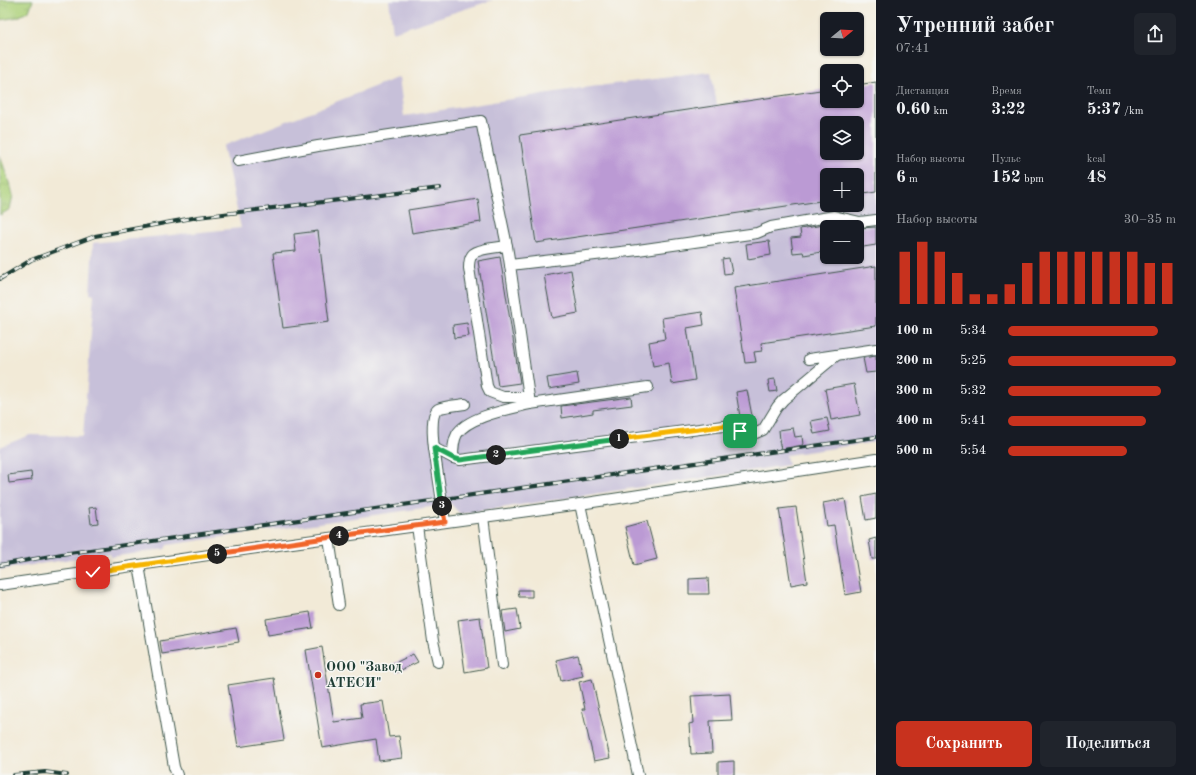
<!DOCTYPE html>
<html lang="ru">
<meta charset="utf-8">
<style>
:root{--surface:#171b24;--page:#20242c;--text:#f1f3f6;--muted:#9ea1a6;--accent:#c8321e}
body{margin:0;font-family:"Old Standard TT",serif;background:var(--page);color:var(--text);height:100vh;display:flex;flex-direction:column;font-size:15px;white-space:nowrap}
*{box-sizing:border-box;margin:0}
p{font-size:13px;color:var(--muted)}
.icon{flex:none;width:22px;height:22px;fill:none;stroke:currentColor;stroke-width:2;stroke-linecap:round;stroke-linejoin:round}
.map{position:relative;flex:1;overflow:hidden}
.details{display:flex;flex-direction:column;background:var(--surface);width:320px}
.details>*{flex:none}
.needle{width:26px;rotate:72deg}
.fabs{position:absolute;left:820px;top:12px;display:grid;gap:8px}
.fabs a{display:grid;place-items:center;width:44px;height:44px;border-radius:6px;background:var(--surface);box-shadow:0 1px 3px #0004;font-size:20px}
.pin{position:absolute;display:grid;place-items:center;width:34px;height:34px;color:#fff;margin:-17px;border-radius:8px;box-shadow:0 2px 6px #0006}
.km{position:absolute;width:20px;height:20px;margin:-10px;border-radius:50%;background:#222;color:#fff;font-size:11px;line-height:20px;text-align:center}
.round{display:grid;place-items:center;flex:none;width:42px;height:42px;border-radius:6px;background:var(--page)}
.overview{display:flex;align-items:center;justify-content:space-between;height:68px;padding:0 20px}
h1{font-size:22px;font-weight:700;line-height:30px}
.metrics{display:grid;grid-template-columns:repeat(3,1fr);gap:6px;height:68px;padding:4px 20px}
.metrics div{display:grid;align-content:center}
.metrics b{font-size:17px;font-weight:700}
.metrics small{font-size:11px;font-weight:400}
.metrics p{font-size:11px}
.chart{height:112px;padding:8px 20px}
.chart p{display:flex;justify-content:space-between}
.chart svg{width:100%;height:72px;margin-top:4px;stroke:var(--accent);stroke-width:6}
.primary-button{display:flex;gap:8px;margin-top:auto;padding:8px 20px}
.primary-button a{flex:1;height:46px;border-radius:6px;background:var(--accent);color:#fff;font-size:16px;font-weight:700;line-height:46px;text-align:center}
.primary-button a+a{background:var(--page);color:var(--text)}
ul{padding:0 20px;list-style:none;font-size:13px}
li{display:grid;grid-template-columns:64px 48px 1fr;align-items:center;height:30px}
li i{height:10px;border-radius:5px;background:var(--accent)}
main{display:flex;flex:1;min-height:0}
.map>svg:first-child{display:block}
.industrial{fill:#c7c0d9;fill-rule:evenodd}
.grass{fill:url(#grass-tufts);stroke:#668858}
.building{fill:#bb9ad4;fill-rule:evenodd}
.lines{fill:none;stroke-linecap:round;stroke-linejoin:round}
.minor-casing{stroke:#3f574c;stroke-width:12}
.minor{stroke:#fff;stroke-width:10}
.rail-casing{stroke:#1f3d34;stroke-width:4}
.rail{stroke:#f6f6f2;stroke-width:2.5;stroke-dasharray:8;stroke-linecap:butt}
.split-1-casing{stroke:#fff;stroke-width:8}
.split-2-casing{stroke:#fff;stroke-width:8}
.split-3-casing{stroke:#fff;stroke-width:8}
.split-4-casing{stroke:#fff;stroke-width:8}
.split-5-casing{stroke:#fff;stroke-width:8}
.split-6-casing{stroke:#fff;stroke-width:8}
.split-1{stroke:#f5b400;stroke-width:5}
.split-2{stroke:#22a559;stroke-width:5}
.split-3{stroke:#22a559;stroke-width:5}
.split-4{stroke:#f0652b;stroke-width:5}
.split-5{stroke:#f0652b;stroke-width:5}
.split-6{stroke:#f5b400;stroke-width:5}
.poi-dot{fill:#c8321e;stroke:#f6f6f2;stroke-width:1.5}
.labels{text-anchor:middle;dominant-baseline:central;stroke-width:3;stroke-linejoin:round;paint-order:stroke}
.poi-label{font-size:14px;font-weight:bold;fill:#1f3d34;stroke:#f6f6f2;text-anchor:start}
</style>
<main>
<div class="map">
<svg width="876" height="775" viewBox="0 0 876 775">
<defs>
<pattern id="grass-tufts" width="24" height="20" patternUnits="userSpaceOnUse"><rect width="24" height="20" fill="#aed27c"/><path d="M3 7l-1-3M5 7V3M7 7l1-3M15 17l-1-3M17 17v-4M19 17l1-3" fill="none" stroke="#95b56c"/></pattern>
</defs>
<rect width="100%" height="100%" fill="#f6f6f2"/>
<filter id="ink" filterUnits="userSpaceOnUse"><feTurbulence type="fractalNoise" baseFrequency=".025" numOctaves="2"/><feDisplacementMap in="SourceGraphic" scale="8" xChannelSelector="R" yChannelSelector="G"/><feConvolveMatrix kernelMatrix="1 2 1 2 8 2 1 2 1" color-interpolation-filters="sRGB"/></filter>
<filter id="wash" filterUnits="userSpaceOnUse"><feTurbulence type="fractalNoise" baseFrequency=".012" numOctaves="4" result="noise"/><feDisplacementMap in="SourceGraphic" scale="16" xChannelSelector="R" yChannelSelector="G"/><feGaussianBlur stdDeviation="0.9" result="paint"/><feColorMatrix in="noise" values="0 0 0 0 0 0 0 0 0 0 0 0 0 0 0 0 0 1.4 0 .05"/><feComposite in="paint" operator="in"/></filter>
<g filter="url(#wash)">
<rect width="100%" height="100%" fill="#f2ead7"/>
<g class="industrial">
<polygon points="389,0 493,0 393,32"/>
<path d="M 711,72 L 717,105 L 827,101 L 857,101 L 857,85 L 876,82 L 876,442 L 786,455 L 788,465 L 460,514 L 451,504 L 167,545 L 165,549 L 111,557 L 110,553 L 0,570 L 0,447 L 30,435 L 83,436 L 94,294 L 90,293 L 93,243 L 241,228 L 223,146 L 399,77 L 404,116 L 582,88 ZM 827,123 L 857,123 L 857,153 L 827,153 ZM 827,175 L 857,175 L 857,205 L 827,205 ZM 827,227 L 857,227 L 857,257 L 827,257 Z"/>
</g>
<g class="grass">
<polygon points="0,0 33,0 29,11 18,17 0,20"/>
<polygon points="0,155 13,195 10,209 0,215"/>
</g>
<g id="blocks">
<g class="building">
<path d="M 876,82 L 876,192 L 857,195 L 857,175 L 827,175 L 827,200 L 536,243 L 520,135 L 827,89 L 827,101 L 857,101 L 857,85 ZM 827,123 L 857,123 L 857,153 L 827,153 Z"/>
<polygon points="478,199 481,222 412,233 408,210"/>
<polygon points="823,225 824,232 827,231 827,251 804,255 803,252 793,253 791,238 801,237 800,229"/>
<polygon points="876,227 876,245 857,248 857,228"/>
<polygon points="318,231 329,322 283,328 273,253 296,251 294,234"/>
<polygon points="769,241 771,255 748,259 746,244"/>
<polygon points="500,257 520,383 498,386 478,261"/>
<polygon points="729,258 732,273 724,274 722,259"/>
<polygon points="876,266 876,326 761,343 762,351 754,352 756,362 745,363 734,288"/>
<polygon points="571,270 578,313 552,318 544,275"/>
<polygon points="702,312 704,325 687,328 695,380 672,384 669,363 653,366 649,342 665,339 662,318"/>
<polygon points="467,323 469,336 454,338 453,325"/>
<polygon points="876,356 876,372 866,373 863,358"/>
<polygon points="577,373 579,384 549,389 547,378"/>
<polygon points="775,379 777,391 770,392 768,380"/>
<polygon points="854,384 860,415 831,420 825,389"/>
<polygon points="747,390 753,421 741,423 736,392"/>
<polygon points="631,397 632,405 593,410 593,413 562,418 561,406"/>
<polygon points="827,418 830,431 814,434 811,421"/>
<polygon points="793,428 795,437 802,436 803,445 781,449 779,440 780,440 779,430"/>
<polygon points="31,472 32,480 9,483 8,475"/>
<polygon points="876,494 876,518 866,520 862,497"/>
<polygon points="845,499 861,592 845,595 834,525 827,526 823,503"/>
<polygon points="96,507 98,523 91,524 89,508"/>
<polygon points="796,507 807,582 791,585 779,509"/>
<polygon points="647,521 657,559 634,565 625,527"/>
<polygon points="876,538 876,559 872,559 869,540"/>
<polygon points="708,578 709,594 689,594 689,579"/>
<polygon points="518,590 532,590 532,597 519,597"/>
<polygon points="517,609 520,629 505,632 502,611"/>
<polygon points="310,612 313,628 268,635 266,619"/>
<polygon points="480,617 487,668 465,672 458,620"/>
<polygon points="236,628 239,642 162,654 160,641"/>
<polygon points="322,647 334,722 362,718 360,704 383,701 389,737 399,736 402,758 379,761 376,739 322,748 306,650"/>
<polygon points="413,654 418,662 397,672 393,664"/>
<polygon points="578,655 583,676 561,681 556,660"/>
<polygon points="274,678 284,740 238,747 228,685"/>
<polygon points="592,679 610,758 594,761 582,709 585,709 579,682"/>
<polygon points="730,694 732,720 710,721 712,753 691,754 689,724 693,723 691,696"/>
<polygon points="734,761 734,775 718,775 718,762"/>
</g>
</g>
</g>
<g filter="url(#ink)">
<use href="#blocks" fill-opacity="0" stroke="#3f574c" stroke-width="1"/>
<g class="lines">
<g class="minor-casing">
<g id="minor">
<polyline points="238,161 318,146 481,121 507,246"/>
<path d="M 510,265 L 507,246 C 499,247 476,249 472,255 C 469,259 469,264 469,268 L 487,386 L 490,392 L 503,397 L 529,397"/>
<polyline points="809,359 876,349"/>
<polyline points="648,387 530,404 510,265 638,250 757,233 771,227 834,216 860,222 876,220"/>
<path d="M 434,448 C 433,440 430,414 438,409 C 444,406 458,405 465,404"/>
<path d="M 453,458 C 453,450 453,441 457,434 C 468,416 511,409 530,404"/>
<polyline points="580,504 638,775"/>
<polyline points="483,517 502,665"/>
<polyline points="445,522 434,448 453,458 460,460 723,426 729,426 749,433 756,433 763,430 777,407 783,400 837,355"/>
<polyline points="417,526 433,641 438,662"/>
<polyline points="329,538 339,605"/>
<polyline points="139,565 174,767 177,775"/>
<polyline points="0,585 285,544 580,504 876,459"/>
</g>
</g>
<use href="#minor" class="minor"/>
<g class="rail-casing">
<g id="rail">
<polyline points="0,279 31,260 95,236 198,217 440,188"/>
<polyline points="0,565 62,554 876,437"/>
<polyline points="14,775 45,772 67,775"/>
</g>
</g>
<use href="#rail" class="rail"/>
</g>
</g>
<g class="lines" filter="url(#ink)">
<g class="split-1-casing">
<polyline id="split-1" points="619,439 723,426 729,426 740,431"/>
</g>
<g class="split-2-casing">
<polyline id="split-2" points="496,455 619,439"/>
</g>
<g class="split-3-casing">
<polyline id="split-3" points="442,506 434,448 453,458 460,460 496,455"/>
</g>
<g class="split-4-casing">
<polyline id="split-4" points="339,536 445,522 442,506"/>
</g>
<g class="split-5-casing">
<polyline id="split-5" points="217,554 339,536"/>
</g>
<g class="split-6-casing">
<polyline id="split-6" points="93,572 217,554"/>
</g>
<use href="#split-1" class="split-1"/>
<use href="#split-2" class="split-2"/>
<use href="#split-3" class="split-3"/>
<use href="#split-4" class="split-4"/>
<use href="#split-5" class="split-5"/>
<use href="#split-6" class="split-6"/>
</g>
<circle class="poi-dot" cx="318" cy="675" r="4"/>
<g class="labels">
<g class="poi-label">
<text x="326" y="667">ООО "Завод<tspan x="326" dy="16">АТЕСИ"</tspan></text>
</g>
</g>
</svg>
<div class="fabs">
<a><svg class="needle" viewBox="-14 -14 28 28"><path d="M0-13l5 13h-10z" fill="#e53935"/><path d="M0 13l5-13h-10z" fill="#9ea1a6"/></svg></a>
<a><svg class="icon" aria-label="locate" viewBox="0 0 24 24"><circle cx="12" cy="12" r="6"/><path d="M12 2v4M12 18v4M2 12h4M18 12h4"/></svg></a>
<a><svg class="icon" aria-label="layers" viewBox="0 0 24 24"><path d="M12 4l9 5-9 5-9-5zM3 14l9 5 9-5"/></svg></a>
<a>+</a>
<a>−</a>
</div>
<div class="pin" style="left:740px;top:431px;background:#1e9e55"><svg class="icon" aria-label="arrive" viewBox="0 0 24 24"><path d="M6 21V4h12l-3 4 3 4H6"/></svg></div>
<div class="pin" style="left:93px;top:572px;background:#d93025"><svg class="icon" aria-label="check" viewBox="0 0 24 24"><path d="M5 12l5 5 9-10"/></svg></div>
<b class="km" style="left:619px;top:439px">1</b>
<b class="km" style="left:496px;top:455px">2</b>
<b class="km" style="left:442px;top:506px">3</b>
<b class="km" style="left:339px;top:536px">4</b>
<b class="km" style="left:217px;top:554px">5</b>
</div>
<section class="details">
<div class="overview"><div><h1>Утренний забег</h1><p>07:41</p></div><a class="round"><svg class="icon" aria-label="share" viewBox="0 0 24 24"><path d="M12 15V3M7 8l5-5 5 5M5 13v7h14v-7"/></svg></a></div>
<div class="metrics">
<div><p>Дистанция</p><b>0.60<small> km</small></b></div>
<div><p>Время</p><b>3:22</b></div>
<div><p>Темп</p><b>5:37<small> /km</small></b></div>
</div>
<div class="metrics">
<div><p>Набор высоты</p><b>6<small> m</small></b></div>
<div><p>Пульс</p><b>152<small> bpm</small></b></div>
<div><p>kcal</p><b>48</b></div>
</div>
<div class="chart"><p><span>Набор высоты</span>30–35 m</p>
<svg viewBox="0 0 160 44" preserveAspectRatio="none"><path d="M5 44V12M15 44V6M25 44V12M35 44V25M45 44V38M55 44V38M65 44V32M75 44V19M85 44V12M95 44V12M105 44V12M115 44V12M125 44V12M135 44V12M145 44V19M155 44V19"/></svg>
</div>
<ul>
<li><b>100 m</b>5:34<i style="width:89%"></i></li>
<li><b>200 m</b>5:25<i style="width:100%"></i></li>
<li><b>300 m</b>5:32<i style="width:91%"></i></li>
<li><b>400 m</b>5:41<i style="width:82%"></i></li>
<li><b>500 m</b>5:54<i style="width:71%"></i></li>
</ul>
<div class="primary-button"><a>Сохранить</a><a>Поделиться</a></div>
</section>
</main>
